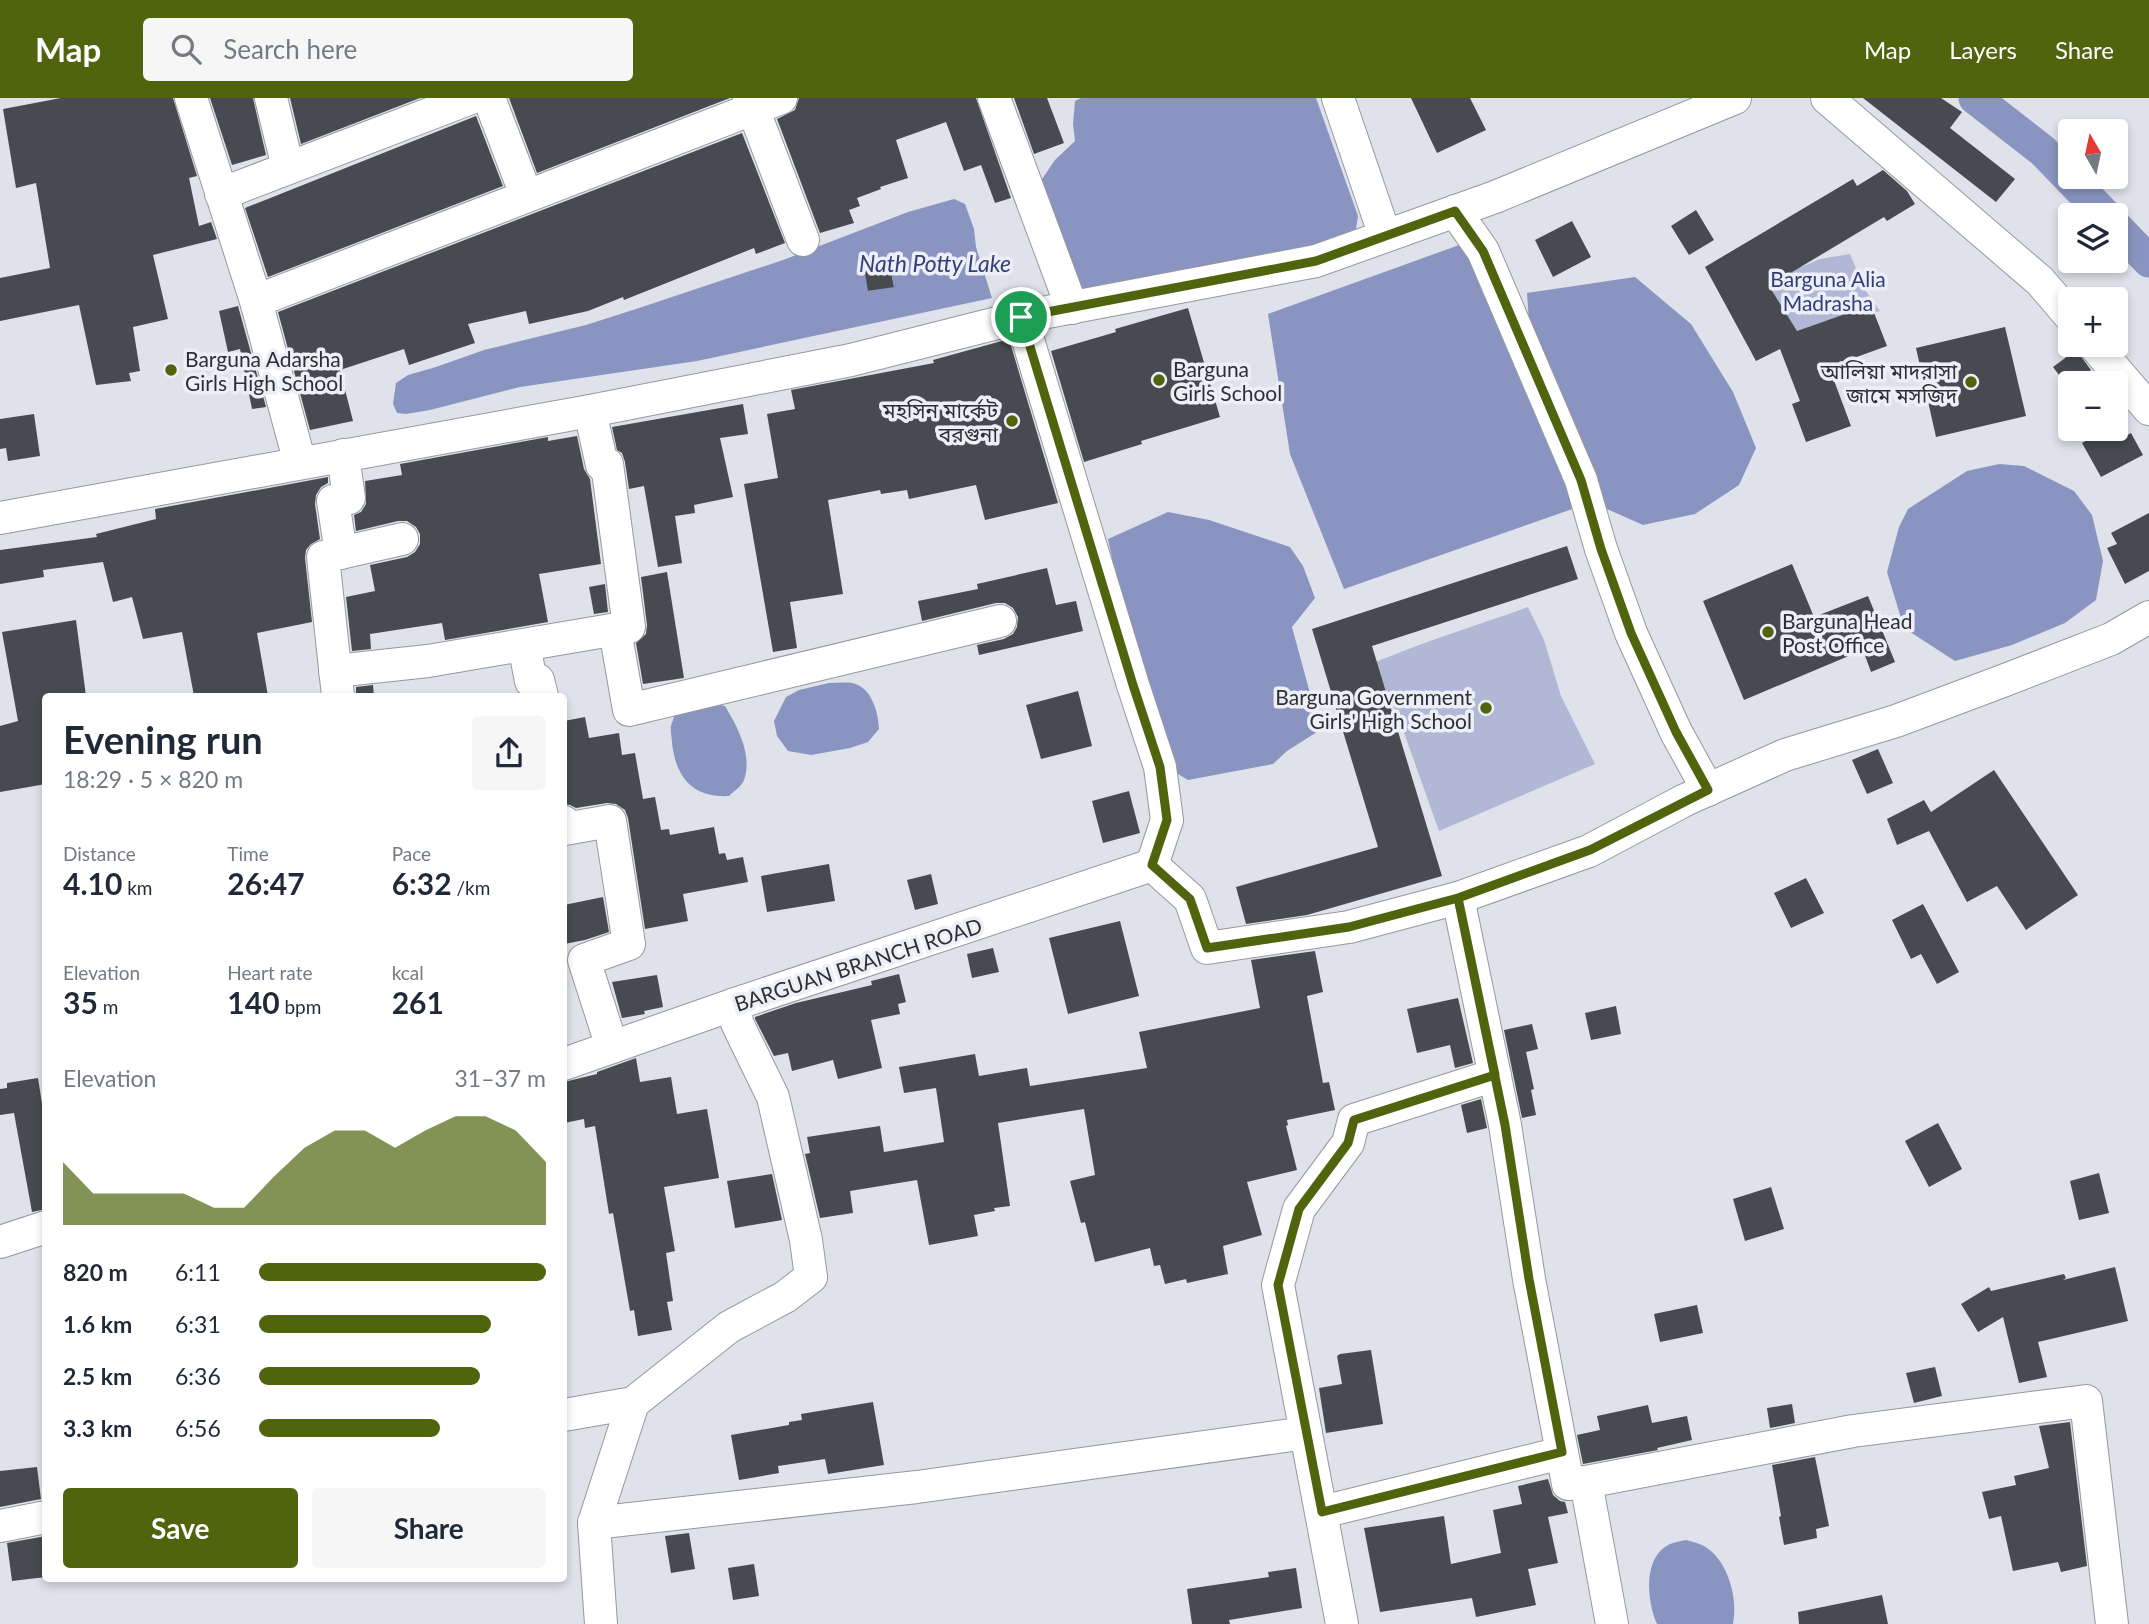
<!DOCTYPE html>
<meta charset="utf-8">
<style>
:root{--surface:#fff;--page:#f6f6f7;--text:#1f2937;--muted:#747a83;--accent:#50640e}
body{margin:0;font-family:Lato,"Noto Sans Bengali",sans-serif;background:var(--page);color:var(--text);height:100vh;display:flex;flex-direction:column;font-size:26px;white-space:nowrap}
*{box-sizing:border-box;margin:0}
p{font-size:23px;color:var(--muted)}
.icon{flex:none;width:38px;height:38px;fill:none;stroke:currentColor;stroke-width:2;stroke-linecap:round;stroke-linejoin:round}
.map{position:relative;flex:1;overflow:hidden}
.sheet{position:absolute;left:42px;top:595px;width:525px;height:889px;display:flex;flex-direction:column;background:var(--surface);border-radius:7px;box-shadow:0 4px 10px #0003}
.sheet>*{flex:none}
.needle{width:46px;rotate:351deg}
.controls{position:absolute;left:2058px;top:21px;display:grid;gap:14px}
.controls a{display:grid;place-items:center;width:70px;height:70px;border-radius:7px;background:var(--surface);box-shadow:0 4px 10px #0003;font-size:35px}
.pin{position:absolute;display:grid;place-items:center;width:60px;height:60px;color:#fff;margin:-30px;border:4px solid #fff;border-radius:50%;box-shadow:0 2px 7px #0007}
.round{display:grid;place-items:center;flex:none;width:74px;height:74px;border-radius:7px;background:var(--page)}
.summary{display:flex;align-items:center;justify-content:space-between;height:119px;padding:0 21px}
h1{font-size:38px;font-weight:700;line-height:52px}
.figures{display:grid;grid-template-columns:repeat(3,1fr);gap:10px;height:119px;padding:7px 21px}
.figures div{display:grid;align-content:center}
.figures b{font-size:30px;font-weight:700}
.figures small{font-size:19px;font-weight:400}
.figures p{font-size:19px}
.chart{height:196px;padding:14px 21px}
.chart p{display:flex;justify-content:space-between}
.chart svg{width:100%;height:126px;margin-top:7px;fill:var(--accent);opacity:.7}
.primary-button{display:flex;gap:14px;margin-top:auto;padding:14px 21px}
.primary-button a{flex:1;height:80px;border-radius:7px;background:var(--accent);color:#fff;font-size:28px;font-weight:700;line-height:80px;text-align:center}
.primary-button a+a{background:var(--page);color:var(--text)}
ul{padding:0 21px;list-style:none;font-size:23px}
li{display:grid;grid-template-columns:112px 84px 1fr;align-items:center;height:52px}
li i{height:18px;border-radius:9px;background:var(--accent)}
header{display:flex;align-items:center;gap:42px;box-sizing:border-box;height:98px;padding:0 35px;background:var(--accent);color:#fff}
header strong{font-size:33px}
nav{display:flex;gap:38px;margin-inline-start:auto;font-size:24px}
.search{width:490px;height:63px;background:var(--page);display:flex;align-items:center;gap:18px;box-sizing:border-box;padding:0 24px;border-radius:7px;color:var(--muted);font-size:26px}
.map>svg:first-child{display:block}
.green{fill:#b0b8d6}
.water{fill:#8995c0;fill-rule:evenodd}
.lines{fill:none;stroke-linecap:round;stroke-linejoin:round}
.canal{stroke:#8995c0;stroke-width:33}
.building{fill:#484a51}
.minor-casing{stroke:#95989f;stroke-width:34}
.minor{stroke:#fff;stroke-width:32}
.route-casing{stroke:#fff;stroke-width:14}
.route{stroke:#50640e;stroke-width:9}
.poi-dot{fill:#50640e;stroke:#eceff7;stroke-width:2.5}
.labels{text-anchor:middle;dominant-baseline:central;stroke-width:7;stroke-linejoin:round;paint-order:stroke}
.park-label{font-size:21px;fill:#323e75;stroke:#eceff7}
.poi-label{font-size:21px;fill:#2e2f32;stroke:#eceff7;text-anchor:start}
.street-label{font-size:21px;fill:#2e2f32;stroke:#eceff7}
.water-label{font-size:23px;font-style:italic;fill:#354078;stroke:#eceff7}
</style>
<header>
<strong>Map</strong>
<div class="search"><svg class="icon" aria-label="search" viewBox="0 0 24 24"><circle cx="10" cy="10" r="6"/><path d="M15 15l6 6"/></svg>Search here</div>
<nav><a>Map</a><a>Layers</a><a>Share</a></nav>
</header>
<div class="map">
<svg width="2149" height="1526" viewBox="0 0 2149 1526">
<rect width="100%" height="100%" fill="#dfe2ea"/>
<g class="green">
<polygon points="1850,156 1865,192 1880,213 1836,224 1788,241 1764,185 1820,161"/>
<path d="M 1528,509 L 1544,542 L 1561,598 L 1595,666 L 1439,733 L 1397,615 L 1371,566 C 1422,544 1476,528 1528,509 Z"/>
</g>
<g class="water">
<polygon points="1081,0 1316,0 1358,118 1355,138 1091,199 1079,191 1040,84 1055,62 1075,43 1073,26 1075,3"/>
<path d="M 954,101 L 965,106 L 974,131 L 976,149 L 992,200 L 697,263 L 520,289 L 430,312 L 406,316 L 397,315 L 393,306 L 396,285 L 408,277 L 436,269 L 484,252 L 586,227 L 639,210 L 783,162 L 908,114 ZM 889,164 L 894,188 L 869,193 L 864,169 Z"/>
<polygon points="1462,146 1575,410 1344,491 1290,356 1268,216"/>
<polygon points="1635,179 1691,226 1733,294 1756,350 1739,387 1695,416 1643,427 1607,411 1560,294 1529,224 1527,195"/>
<polygon points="1999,366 2024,368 2074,393 2092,417 2103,463 2096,502 2065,525 2012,547 1955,563 1904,530 1887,474 1899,429 1908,411 1967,373"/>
<polygon points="1168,414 1209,422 1290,449 1303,468 1315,500 1292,529 1320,632 1287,653 1273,666 1188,682 1173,673 1130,545 1108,441"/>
<path d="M 829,585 C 837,585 845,584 852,585 C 872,589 878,614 879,631 L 868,644 L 850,650 L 811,657 L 788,653 L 777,638 L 774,623 L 786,599 L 799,592 Z"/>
<path d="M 696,602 L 725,608 C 737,628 753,657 744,682 C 742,688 734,693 729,698 C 692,700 676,679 672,645 C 672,640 670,633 671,628 C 673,621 676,614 678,607 Z"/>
<path d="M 1686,1442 C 1693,1444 1702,1446 1707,1450 C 1729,1465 1738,1502 1733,1526 L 1657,1526 C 1647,1503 1642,1459 1670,1446 C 1675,1444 1681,1443 1686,1442 Z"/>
</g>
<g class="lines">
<g class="canal">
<polyline points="1975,0 2043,53 2105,117"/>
<polyline points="2116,129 2149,163"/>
</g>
</g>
<g class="building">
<polygon points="61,0 173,0 197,78 189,80 199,128 211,124 217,141 153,157 168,221 133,229 140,273 129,275 131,283 96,287 79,207 0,223 0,180 50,170 36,85 16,90 3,11"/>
<polygon points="210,0 253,0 266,57 232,67"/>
<polygon points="290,0 420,0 301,46"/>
<polygon points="509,0 730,0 537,75"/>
<polygon points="799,0 976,0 1011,100 995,105 981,67 964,73 946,24 896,42 908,80 880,89 881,91 857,100 860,108 849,112 854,125 820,135 777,21 795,12"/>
<polygon points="1014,0 1047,0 1064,45 1034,56"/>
<polygon points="1411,0 1470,0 1486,32 1437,55"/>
<polygon points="1863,0 1941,0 1962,14 1950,30 2015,81 1996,104"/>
<polygon points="476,18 503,88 268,179 245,110"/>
<polygon points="742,35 785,145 756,156 754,150 624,202 623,199 588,213 529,226 526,213 468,226 475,245 409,267 404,251 340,272 353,323 310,332 278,214"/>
<polygon points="1883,72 1907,93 1915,106 1887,123 1884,119 1769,188 1797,233 1871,207 1887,248 1829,269 1851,328 1806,344 1792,306 1800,303 1780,251 1756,263 1705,169 1853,81 1857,88"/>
<polygon points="1696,112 1714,142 1689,157 1671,128"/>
<polygon points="1572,123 1591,159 1553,179 1535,142"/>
<polygon points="889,164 894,189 868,193 864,169"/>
<polygon points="238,208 266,309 252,311 240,251 228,254 219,213"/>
<polygon points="1188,210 1220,319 1141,343 1142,346 1084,364 1051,253 1116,234 1115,231"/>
<polygon points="2005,229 2026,318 1936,339 1916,250"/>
<polygon points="1009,241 1058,405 985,422 976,387 909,401 907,392 881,396 880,392 828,402 843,496 790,504 797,550 773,554 744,386 778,380 767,316 795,311 791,292 934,265 933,262"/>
<polygon points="2076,252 2091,272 2073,285 2070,285 2068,289 2053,269"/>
<polygon points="743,306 748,336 720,340 733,399 694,407 695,415 675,418 682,465 658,469 644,388 629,391 625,364 622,355 617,352 612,329"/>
<polygon points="34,316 40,358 8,363 6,350 0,351 0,321"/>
<polygon points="2116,329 2122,340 2131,335 2143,357 2101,379 2082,345 2107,331 2116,331"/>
<polygon points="577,338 584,371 590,381 601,466 539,476 548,524 445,542 442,525 370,536 371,551 352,553 346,499 375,493 370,467 407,459 415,454 420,446 420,436 416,429 407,423 398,423 356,433 354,417 361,414 366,406 365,383 402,377 400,366 548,339 548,343"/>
<polygon points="328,379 328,385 321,389 316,397 315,406 320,441 311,446 306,452 305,460 312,524 257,535 268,598 194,598 182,534 143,541 132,499 113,504 103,464 43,472 44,479 0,486 0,452 97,439 96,436 156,421 155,411"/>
<polygon points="2149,415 2149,473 2125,486 2107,450 2117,446 2111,435"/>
<polygon points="1567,448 1578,481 1372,548 1442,778 1307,817 1246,826 1236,789 1378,749 1312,531"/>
<polygon points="1792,466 1814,519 1868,498 1895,564 1871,574 1863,552 1744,602 1703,503"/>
<polygon points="1047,470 1056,507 1076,503 1083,533 979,557 977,547 1004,541 1013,536 1017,529 1018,519 1013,510 1005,505 996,505 922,523 918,503 978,491 977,486"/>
<polygon points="667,474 684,580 643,586 636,545 646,536 647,527 641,479"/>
<polygon points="605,486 608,514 594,516 589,489"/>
<polygon points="76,522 86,598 46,598 46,686 0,694 0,628 18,623 2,534"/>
<polygon points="373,587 374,598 356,598 356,589"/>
<polygon points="1078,593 1092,648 1041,661 1026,607"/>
<polygon points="585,619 589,640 619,635 622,657 635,655 643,701 655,699 661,732 669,731 670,737 714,729 719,756 725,755 727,762 743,759 748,784 683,796 688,823 645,831 628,720 625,712 616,706 607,705 576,710 570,707 564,706 564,623"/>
<polygon points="1878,651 1893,685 1867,696 1852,662"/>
<polygon points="1994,672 2078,797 2026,832 1997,788 1967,804 1929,733 1897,747 1887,721 1924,702 1931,714"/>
<polygon points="1129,693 1140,735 1103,745 1092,703"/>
<polygon points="829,766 835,803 767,814 761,778"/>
<polygon points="931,776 938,806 915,812 907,782"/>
<polygon points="1806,780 1824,815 1791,830 1774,795"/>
<polygon points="603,799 609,834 585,842 564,846 564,807"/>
<polygon points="1923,806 1959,874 1937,886 1921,856 1911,861 1892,822"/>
<polygon points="1120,823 1139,898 1068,916 1049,840"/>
<polygon points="993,850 999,874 972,880 967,856"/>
<polygon points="1315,853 1323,894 1307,898 1323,985 1329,984 1335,1012 1287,1022 1288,1027 1286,1028 1297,1072 1247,1084 1262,1137 1223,1148 1228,1176 1187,1185 1186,1181 1165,1186 1160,1167 1154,1168 1150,1150 1095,1164 1085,1124 1081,1125 1070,1083 1095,1077 1084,1011 998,1025 1010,1108 994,1110 995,1113 974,1117 978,1138 929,1147 917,1082 850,1093 853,1115 820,1120 805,1056 810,1055 807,1039 880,1028 884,1054 944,1044 936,990 904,995 899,969 975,956 979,978 1027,970 1030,988 1147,970 1139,934 1260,910 1251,862"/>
<polygon points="899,876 906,904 898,906 900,916 871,922 882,970 838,981 833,962 792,973 788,955 774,958 755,921 755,919 796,905 872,887 871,883"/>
<polygon points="657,877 663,909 644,913 645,916 622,920 612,884"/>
<polygon points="1458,900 1473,965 1455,970 1450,947 1417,955 1407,911"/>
<polygon points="1616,908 1621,936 1591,942 1585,915"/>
<polygon points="1532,926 1538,951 1526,954 1534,991 1531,992 1536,1017 1522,1020 1504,932"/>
<polygon points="636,960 640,984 671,979 677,1016 707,1011 719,1080 664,1089 675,1153 666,1155 673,1203 667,1204 672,1232 638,1238 634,1212 630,1213 613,1115 609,1116 595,1028 585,1030 584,1021 564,1025 564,984 597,976 597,974"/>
<polygon points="38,980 46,1031 46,1111 32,1114 14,1015 0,1017 0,991 7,990 7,985"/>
<polygon points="1481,1001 1487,1030 1467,1035 1461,1007"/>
<polygon points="1938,1025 1962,1071 1929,1089 1905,1043"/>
<polygon points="2099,1075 2109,1115 2079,1122 2070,1083"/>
<polygon points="772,1076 782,1122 735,1130 727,1083"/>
<polygon points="1771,1089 1784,1131 1745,1143 1733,1101"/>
<polygon points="2115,1169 2128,1223 2038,1244 2047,1279 2019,1285 2003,1219 1978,1234 1961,1206 1989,1189 1991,1193 2064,1176 2066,1180 2063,1182"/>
<polygon points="1697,1207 1703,1235 1660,1244 1654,1216"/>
<polygon points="1371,1252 1383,1326 1326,1335 1319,1290 1342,1286 1337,1258 1340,1256"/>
<polygon points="1935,1269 1942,1298 1914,1305 1906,1275"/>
<polygon points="873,1304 884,1367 828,1376 825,1361 778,1368 779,1375 739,1382 731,1337 789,1327 789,1324 802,1322 801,1316"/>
<polygon points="1792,1306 1795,1325 1770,1330 1767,1310"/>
<polygon points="1648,1307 1652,1325 1687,1318 1692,1342 1657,1350 1658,1352 1583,1366 1577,1337 1600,1332 1597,1318"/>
<polygon points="2070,1324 2087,1468 2061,1474 2058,1464 2013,1473 2001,1418 1989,1421 1982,1394 2016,1387 2014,1378 2049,1370 2039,1328"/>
<polygon points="1815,1359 1829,1428 1816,1431 1817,1440 1784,1447 1779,1419 1781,1418 1772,1367"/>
<polygon points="37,1369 41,1401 0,1409 0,1373"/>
<polygon points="1548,1381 1553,1397 1560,1403 1565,1404 1568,1415 1548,1419 1558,1465 1528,1471 1536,1507 1476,1519 1472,1500 1380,1514 1364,1430 1444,1418 1451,1466 1501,1455 1493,1412 1522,1406 1518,1388"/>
<polygon points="689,1435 695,1471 671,1475 665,1438"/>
<polygon points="46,1438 46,1479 12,1483 7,1445"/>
<polygon points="754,1466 759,1498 733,1502 728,1470"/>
<polygon points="1296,1470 1302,1510 1229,1522 1230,1526 1192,1526 1187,1491 1269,1479 1268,1474"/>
<polygon points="1882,1497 1888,1526 1799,1526 1798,1514"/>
</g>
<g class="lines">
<g class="minor-casing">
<g id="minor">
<polyline points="191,0 256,203 300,365"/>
<polyline points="271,0 288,70"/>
<polyline points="489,0 526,97"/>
<polyline points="749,0 803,142"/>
<polyline points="994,0 1072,210"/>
<polyline points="1338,0 1385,138"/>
<polyline points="1827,0 2040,183 2070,218"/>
<polyline points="221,96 471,0"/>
<polyline points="1455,113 1483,153 1581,382 1601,451 1631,535 1676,634 1708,692"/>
<polyline points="256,203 781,0"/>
<polyline points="1021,219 1133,587 1160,669 1167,722 1152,767"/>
<polyline points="2094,247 2149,311"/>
<polyline points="0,420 590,313 851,262 1021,219 1316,163 1495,99 1735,0"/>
<polyline points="341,455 333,403 349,400 343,357"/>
<polyline points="615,532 629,612 1000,523"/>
<polyline points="524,547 531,583 538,582 542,598"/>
<polyline points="335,573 428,563 629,529 607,366 602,367 590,313"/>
<polyline points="338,598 323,459 402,441"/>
<polyline points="564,724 565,731 610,723 629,846 584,862 612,949"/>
<polyline points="1152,767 1190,801 1207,850 1349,829 1458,800 1589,753 1685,702 1785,657 1896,623 2000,584 2111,541 2149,519"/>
<polyline points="1458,800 1505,1027 1529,1181 1568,1386 1586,1384"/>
<polyline points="564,966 735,906 1152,767"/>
<polyline points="0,1144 46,1129"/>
<polyline points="564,1317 633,1305"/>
<polyline points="1322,1414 1562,1355"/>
<polyline points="594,1425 917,1389 1306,1335"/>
<polyline points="0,1428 46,1419"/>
<polyline points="601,1526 594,1425 633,1305 729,1229 785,1199 811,1179 806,1142 773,999 737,925 735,906"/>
<polyline points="1342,1526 1278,1187 1299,1111 1348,1045 1354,1022 1495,977"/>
<polyline points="1612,1526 1586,1384 1853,1333 2086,1303 2112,1526"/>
</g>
</g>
<use href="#minor" class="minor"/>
</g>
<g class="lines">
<g class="route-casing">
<polyline id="route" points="1021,219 1133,587 1160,669 1167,722 1152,767 1190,801 1207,850 1349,829 1458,800 1505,1027 1529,1181 1562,1354 1322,1414 1278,1187 1299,1111 1348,1045 1354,1022 1495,977 1458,800 1590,752 1708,692 1676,634 1631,535 1601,451 1581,382 1483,153 1455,113 1316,163 1021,219"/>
</g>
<use href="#route" class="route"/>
</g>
<g class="poi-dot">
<circle cx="171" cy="272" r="7"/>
<circle cx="1159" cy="282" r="7"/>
<circle cx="1971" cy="284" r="7"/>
<circle cx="1012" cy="323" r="7"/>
<circle cx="1768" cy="534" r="7"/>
<circle cx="1486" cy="610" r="7"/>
</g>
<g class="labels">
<g class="park-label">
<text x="1828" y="180">Barguna Alia<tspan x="1828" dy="24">Madrasha</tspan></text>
</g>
<g class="poi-label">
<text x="185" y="260">Barguna Adarsha<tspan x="185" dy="24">Girls High School</tspan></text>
<text x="1173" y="270">Barguna<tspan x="1173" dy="24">Girls School</tspan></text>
<text x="1957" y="272" text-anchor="end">আলিয়া মাদরাসা<tspan x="1957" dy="24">জামে মসজিদ</tspan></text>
<text x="998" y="311" text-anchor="end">মহসিন মার্কেট<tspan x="998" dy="24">বরগুনা</tspan></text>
<text x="1782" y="522">Barguna Head<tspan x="1782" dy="24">Post Office</tspan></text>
<text x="1472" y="598" text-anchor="end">Barguna Government<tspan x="1472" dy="24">Girls' High School</tspan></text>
</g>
<g class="street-label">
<text transform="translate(858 866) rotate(-18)">BARGUAN BRANCH ROAD</text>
</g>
<g class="water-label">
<text x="935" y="165">Nath Potty Lake</text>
</g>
</g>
</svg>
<div class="controls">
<a><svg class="needle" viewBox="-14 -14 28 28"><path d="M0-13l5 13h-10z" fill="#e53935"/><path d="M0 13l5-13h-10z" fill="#747a83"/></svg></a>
<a><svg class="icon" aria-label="layers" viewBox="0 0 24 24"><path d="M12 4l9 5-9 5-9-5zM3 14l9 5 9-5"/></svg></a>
<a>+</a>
<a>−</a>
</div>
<div class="pin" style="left:1021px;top:219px;background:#1e9e55"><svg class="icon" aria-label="arrive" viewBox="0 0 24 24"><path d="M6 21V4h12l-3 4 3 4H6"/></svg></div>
<section class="sheet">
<div class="summary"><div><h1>Evening run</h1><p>18:29 · 5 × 820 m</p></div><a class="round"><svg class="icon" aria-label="share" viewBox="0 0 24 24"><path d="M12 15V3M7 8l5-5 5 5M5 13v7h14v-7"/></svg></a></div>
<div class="figures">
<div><p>Distance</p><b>4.10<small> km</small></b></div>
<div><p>Time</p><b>26:47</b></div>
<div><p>Pace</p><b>6:32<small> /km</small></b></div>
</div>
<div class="figures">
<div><p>Elevation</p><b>35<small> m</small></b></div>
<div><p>Heart rate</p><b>140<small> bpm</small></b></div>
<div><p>kcal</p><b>261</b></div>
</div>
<div class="chart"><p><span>Elevation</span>31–37 m</p>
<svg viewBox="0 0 160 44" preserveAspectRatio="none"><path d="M0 44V22L10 33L20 33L30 33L40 33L50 38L60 38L70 27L80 17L90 11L100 11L110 17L120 11L130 6L140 6L150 11L160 22V44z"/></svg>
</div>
<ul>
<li><b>820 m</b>6:11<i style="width:100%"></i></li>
<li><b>1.6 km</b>6:31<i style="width:81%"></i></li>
<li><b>2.5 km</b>6:36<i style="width:77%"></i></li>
<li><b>3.3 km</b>6:56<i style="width:63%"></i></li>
</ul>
<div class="primary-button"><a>Save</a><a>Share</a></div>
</section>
</div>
